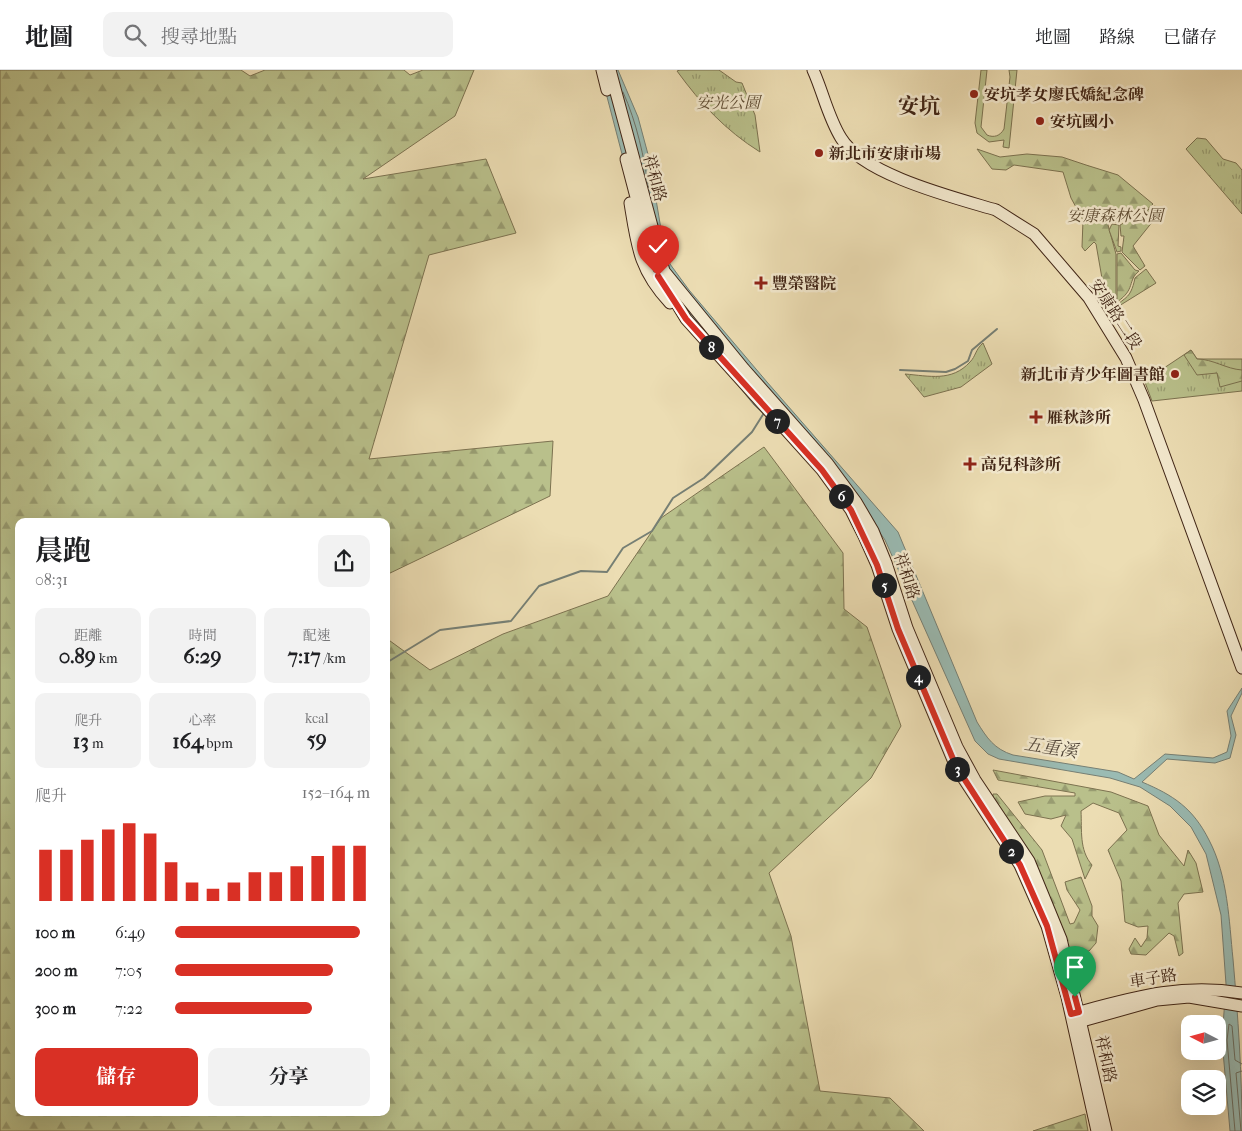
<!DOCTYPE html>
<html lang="zh-TW">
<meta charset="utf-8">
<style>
:root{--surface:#fff;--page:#f2f2f2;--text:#202124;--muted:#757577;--line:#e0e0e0;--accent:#d93025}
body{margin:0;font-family:"IM FELL French Canon","Noto Serif TC",serif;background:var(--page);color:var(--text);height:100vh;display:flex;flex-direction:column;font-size:19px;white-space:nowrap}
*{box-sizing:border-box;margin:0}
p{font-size:16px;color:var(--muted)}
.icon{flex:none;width:28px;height:28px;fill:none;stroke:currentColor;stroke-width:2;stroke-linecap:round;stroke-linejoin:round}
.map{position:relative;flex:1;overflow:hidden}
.drawer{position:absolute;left:15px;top:448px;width:375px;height:598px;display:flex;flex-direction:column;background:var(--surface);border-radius:10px;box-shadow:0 5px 20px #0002}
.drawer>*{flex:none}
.needle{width:32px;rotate:276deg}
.controls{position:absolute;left:1181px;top:945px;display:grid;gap:10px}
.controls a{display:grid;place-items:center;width:45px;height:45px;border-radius:10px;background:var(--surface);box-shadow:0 5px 20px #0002;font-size:25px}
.pin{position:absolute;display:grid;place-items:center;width:42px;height:42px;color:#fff;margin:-51px -21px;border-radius:50% 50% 50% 0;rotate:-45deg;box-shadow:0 0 5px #0007}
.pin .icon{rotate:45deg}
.km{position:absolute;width:25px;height:25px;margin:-12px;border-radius:50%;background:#222;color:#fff;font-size:14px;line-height:25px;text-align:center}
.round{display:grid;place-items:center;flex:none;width:52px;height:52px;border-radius:10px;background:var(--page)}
.overview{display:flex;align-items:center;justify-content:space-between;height:85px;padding:0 20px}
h1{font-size:28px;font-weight:700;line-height:38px}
.stats{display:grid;grid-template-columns:repeat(3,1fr);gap:8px;height:85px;padding:5px 20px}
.stats div{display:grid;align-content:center;border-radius:10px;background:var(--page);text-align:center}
.stats b{font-size:21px;font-weight:700}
.stats small{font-size:14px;font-weight:400}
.stats p{font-size:14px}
.chart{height:140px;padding:10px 20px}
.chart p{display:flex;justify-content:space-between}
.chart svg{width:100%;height:90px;margin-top:5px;stroke:var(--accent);stroke-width:6}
.cta{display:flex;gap:10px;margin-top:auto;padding:10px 20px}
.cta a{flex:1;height:58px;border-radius:10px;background:var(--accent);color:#fff;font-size:20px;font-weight:700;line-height:58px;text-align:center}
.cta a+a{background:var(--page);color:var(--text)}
ul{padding:0 20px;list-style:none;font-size:16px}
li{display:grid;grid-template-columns:80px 60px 1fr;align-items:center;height:38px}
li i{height:12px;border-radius:6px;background:var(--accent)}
header{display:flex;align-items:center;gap:30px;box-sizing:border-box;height:70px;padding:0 25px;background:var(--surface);border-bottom:1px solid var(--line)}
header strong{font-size:24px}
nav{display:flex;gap:28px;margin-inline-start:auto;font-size:18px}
.search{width:350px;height:45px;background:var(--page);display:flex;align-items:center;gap:12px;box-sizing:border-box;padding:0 18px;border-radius:10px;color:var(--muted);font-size:19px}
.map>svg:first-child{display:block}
.grass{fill:url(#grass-tufts);stroke:#7c7250}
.forest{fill:url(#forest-firs);stroke:#7c7250}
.pitch{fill:#b9c08b;stroke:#7c7250}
.water{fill:#9abbb3;stroke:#767f74}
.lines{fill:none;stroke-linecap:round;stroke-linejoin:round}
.shore{stroke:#6d7064;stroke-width:1}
.stream{stroke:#767f74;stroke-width:2}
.secondary-casing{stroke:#402516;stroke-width:13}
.secondary{stroke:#f3e9ce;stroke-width:11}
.route-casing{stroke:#fff;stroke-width:10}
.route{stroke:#d93025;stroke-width:6}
.poi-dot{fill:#8f2418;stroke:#f3e9ce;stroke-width:2}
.labels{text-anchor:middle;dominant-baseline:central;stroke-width:5;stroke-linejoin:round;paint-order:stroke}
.poi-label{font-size:16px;font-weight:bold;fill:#402516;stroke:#f3e9ce;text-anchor:start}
.park-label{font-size:16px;font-style:italic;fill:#5e4c33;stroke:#f3e9ce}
.street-label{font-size:16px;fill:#402516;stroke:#f3e9ce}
.water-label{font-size:18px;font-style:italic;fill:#564a3d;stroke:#f3e9ce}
.district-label{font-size:21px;font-weight:bold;fill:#402516;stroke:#f3e9ce}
</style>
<header>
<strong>地圖</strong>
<div class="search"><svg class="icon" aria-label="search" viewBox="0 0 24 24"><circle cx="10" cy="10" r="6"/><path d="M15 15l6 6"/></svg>搜尋地點</div>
<nav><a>地圖</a><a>路線</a><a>已儲存</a></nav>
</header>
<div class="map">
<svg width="1242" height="1061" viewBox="0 0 1242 1061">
<defs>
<pattern id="grass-tufts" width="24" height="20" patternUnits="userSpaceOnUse" patternTransform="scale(1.25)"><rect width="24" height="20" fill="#b9c08b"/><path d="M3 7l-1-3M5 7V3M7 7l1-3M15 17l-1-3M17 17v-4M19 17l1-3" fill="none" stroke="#989c71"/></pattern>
<pattern id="forest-firs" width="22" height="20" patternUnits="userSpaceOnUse" patternTransform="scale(1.25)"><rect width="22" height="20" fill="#b9c08b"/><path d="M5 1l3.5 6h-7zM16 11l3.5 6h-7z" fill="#989c71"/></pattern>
</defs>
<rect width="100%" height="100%" fill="#ecddb3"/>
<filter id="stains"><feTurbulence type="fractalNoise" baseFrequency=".004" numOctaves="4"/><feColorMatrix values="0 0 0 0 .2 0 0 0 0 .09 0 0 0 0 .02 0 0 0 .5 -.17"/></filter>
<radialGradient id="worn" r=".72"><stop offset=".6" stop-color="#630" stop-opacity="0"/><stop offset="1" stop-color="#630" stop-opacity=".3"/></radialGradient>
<g class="grass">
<path d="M 680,0 L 719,0 L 736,12 L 742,13 L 755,45 L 760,82 C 725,60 701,34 677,1 Z"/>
<polygon points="1197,68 1206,69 1223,89 1236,93 1242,100 1242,144 1186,79"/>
<path d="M 983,273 L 992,294 L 961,317 L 924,327 L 905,304 C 929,306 952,312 970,292 C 976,286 975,280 983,273 Z"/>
<polygon points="1191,280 1197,289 1242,289 1242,321 1152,331 1143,307 1158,302"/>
</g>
<g class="forest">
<polygon points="0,0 241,0 250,6 265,0 404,0 410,5 423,0 474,0 455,46 363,109 486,89 516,163 429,185 369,389 553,371 550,426 386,505 386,451 19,451 19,1041 386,1041 386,568 430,600 503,564 608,526 661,448 764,377 843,483 844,539 867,557 901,656 871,708 769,803 791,866 820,1021 890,1028 924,1061 0,1061"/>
<path d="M 977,79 L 1000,87 L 1027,84 L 1062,87 L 1086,95 L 1118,105 L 1153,134 C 1142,145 1126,154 1110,152 L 1108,155 L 1116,184 L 1116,233 L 1109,241 L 1095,221 L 1103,214 L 1096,174 L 1094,172 L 1085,181 L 1082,177 L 1083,150 L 1071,128 L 1063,102 L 1014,95 L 1006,100 L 992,99 Z"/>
<polygon points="1155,136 1161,141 1133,176 1145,196 1140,200 1122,182 1124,166 1121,166 1120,155"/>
<polygon points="1112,154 1119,155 1118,176 1121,177 1121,181 1117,182 1109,160"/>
<path d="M 1121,183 L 1135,200 L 1139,201 C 1127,211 1136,219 1117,232 L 1117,184 Z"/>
<path d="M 1146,199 L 1156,213 L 1119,236 L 1114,246 L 1111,242 C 1124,225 1130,232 1135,208 Z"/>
<path d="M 1191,280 L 1197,289 C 1213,289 1226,299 1242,300 L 1242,311 L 1220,317 L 1217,303 L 1197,305 L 1184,285 Z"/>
<path d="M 993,700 L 1111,722 L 1148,736 L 1159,765 L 1184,796 L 1188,780 L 1196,793 L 1203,822 L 1184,824 L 1178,833 L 1183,883 L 1179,886 L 1174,866 L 1169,863 L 1146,885 L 1131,884 L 1129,879 L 1135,868 L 1141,877 L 1147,868 L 1148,856 L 1138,857 L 1125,852 L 1121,811 L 1108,780 L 1127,760 L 1119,743 L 1093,733 L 1081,741 C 1082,760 1079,780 1092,795 L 1085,809 L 1072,769 L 1061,756 L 1066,745 L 1051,749 L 1025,744 L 1018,732 L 1045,726 L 1075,726 L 1075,723 L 998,710 Z"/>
<polygon points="993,724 997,724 1042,780 1070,854 1074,853 1080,840 1067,820 1065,812 1081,807 1092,836 1092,846 1098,856 1096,873 1089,881 1080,882 1085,910 1077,912 993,727"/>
<polygon points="1085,1044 1088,1061 1033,1061"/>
</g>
<path class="pitch" d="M 981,0 L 987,0 L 981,57 L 987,65 C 994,68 1000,66 1004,59 L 1010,7 L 1009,0 L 1017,0 L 1009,78 L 1003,77 L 1004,70 L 989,72 L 977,63 L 975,53 Z"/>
<path class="water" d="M 600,0 L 618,0 L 638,47 L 649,88 L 662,165 L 670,194 L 689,220 L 767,312 L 898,462 L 977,652 C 987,668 994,679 1013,685 L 1118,702 L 1134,709 L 1165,684 L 1213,688 L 1227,682 L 1231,666 L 1227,641 L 1242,618 L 1242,623 L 1231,646 L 1236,665 L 1230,688 L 1215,693 L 1167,689 L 1142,712 C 1173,725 1193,738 1209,770 C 1228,806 1229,851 1233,889 C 1238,946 1242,1004 1242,1061 L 1230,1061 L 1222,970 L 1226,914 L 1221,845 L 1206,784 L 1191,757 L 1170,736 L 1140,717 L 1110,708 L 999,689 L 988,684 L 975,671 L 885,470 L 876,457 L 806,384 L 754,335 L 656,214 Z"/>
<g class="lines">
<g class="shore">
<path d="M 623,22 C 637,53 644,87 649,120"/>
<polyline points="1235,1061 1227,970 1229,954 1232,956 1235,990 1242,994"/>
<polyline points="1241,1061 1236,1003 1242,1001"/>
</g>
<g class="stream">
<polyline points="900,300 946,302 955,299 968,291 972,280 997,259"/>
<polyline points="386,593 440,560 511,551 539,516 581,501 607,502 623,478 652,461 673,428 704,408 752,362 764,343"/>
</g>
<g class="secondary-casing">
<g id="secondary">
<polyline points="602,0 607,20"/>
<polyline points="610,0 664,201 744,299 828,394 856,432 873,461 886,493 907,558 957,677 975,710 1029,791 1061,869 1106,1061"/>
<path d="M 813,0 C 823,22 828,47 841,68 C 863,105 956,128 996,140 L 1034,164 L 1089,228 L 1126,288 L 1144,330 L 1242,598"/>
<polyline points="626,89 646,165"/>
<path d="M 630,133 C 637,176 639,200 670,233"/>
<polyline points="666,216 686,249 822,400 851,440 864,466 877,495 898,559 956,697 1020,795 1047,856 1067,927 1097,1061"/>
<path d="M 1072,944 C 1132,928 1179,913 1242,923"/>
<polyline points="1075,953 1157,930 1189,927 1242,936"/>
</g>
</g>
<use href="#secondary" class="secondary"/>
</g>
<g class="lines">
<g class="route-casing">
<polyline id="route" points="658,206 686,249 822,400 851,440 877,495 898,559 956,696 1020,795 1047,856 1071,944 1079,942 1075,927"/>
</g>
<use href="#route" class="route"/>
</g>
<g class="poi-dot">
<circle cx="974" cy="24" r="5"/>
<circle cx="1040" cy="51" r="5"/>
<circle cx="819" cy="83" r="5"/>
<path d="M758.5 205.5h5v5h5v5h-5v5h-5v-5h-5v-5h5z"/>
<circle cx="1175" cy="304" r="5"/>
<path d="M1033.5 339.5h5v5h5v5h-5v5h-5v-5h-5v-5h5z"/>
<path d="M967.5 386.5h5v5h5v5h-5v5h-5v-5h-5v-5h5z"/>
</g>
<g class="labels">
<g class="poi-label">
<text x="984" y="24">安坑孝女廖氏嬌紀念碑</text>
<text x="1050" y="51">安坑國小</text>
<text x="829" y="83">新北市安康市場</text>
<text x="772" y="213">豐榮醫院</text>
<text x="1165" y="304" text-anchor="end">新北市青少年圖書館</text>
<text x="1047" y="347">雁秋診所</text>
<text x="981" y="394">高兒科診所</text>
</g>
<g class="park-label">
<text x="728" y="32">安光公園</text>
<text x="1115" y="145">安康森林公園</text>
</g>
<g class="street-label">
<text transform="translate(655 108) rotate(75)">祥和路</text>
<text transform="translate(1116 244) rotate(57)">安康路二段</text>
<text transform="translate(907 506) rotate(72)">祥和路</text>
<text transform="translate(1153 908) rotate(-9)">車子路</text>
<text transform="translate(1106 989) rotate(78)">祥和路</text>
</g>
<g class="water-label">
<text transform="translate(1051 678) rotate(9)">五重溪</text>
</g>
<g class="district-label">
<text x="919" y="36">安坑</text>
</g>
</g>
<rect width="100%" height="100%" filter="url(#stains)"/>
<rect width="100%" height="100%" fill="url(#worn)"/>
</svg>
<div class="controls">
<a><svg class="needle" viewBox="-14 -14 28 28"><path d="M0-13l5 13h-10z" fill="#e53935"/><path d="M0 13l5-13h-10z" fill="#757577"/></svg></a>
<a><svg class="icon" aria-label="layers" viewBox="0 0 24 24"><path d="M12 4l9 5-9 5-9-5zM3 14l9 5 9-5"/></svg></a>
</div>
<div class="pin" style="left:1075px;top:927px;background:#1e9e55"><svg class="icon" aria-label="arrive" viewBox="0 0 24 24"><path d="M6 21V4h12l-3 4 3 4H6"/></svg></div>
<div class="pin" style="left:658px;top:206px;background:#d93025"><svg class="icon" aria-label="check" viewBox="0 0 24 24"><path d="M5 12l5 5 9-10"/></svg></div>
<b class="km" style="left:1011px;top:781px">2</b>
<b class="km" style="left:957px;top:699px">3</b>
<b class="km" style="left:918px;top:607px">4</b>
<b class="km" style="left:884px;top:515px">5</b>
<b class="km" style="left:841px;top:426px">6</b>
<b class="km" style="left:777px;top:351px">7</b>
<b class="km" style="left:711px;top:277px">8</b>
<section class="drawer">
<div class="overview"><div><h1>晨跑</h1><p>08:31</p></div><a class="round"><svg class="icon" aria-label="share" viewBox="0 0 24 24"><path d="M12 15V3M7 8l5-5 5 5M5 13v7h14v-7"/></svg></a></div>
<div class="stats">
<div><p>距離</p><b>0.89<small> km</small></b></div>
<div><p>時間</p><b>6:29</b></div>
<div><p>配速</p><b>7:17<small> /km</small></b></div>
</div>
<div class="stats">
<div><p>爬升</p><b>13<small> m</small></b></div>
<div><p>心率</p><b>164<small> bpm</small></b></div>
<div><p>kcal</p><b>59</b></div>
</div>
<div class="chart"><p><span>爬升</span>152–164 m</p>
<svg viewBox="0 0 160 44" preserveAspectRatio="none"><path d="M5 44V19M15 44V19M25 44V14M35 44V9M45 44V6M55 44V11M65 44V25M75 44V35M85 44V38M95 44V35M105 44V30M115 44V30M125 44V27M135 44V22M145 44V17M155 44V17"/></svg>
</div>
<ul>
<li><b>100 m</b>6:49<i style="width:95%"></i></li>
<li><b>200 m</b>7:05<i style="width:81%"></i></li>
<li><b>300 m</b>7:22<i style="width:70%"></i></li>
</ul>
<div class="cta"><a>儲存</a><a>分享</a></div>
</section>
</div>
